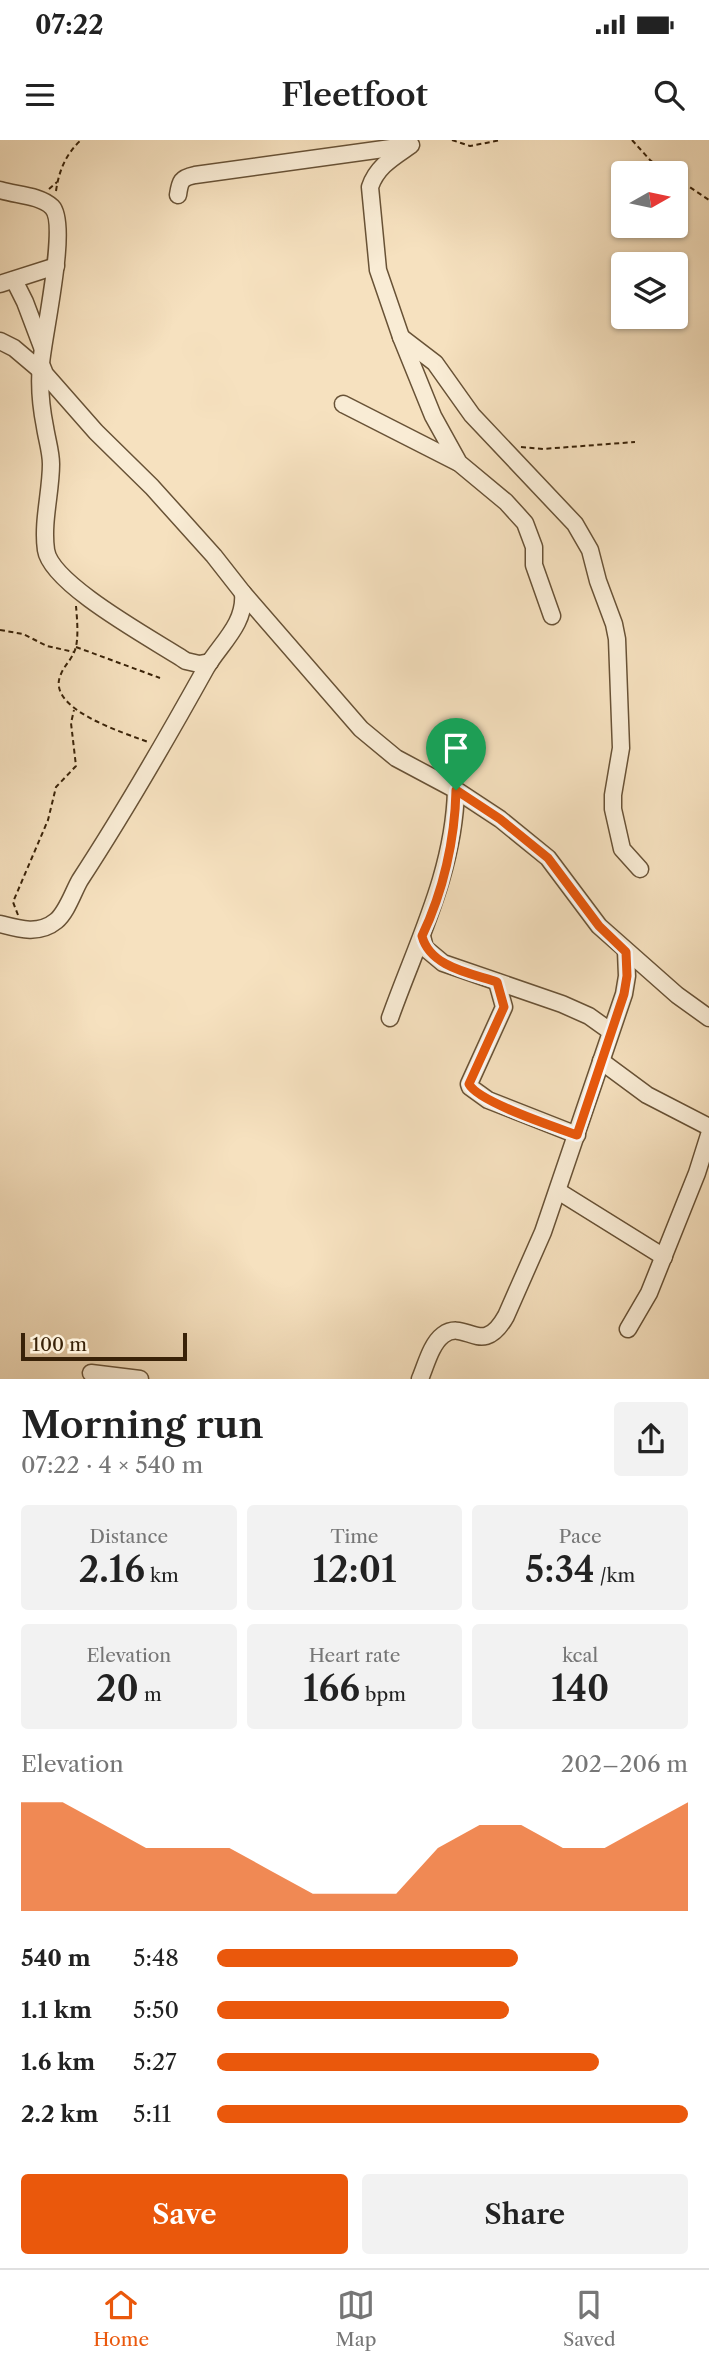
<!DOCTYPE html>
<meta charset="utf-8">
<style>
:root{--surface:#fff;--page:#f2f2f2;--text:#222;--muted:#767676;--line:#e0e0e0;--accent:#ea580c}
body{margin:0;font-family:"Libre Caslon Text",serif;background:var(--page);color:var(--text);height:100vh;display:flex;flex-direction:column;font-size:26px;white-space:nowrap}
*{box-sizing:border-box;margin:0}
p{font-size:23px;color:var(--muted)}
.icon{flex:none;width:38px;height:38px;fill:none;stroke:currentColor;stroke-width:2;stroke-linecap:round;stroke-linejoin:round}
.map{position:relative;height:1239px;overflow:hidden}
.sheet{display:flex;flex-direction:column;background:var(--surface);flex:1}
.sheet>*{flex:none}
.needle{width:46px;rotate:81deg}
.tools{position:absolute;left:611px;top:21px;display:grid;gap:14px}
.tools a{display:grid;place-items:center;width:77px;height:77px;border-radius:7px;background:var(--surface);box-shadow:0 2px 5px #0004;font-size:35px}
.scale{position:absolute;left:21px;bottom:18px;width:166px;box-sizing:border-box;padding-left:7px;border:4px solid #392208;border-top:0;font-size:19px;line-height:24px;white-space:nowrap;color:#392208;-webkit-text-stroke:5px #f9ecd5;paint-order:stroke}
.pin{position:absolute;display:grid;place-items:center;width:60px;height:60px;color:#fff;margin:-72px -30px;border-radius:50% 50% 50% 0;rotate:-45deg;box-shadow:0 0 7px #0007}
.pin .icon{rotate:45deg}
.round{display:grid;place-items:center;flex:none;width:74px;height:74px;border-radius:7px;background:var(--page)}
.summary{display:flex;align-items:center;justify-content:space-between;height:119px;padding:0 21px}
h1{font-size:38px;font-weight:600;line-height:52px}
.figures{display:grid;grid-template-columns:repeat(3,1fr);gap:10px;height:119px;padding:7px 21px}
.figures div{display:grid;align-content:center;border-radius:7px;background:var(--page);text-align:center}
.figures b{font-size:35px;font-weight:600}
.figures small{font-size:19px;font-weight:400}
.figures p{font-size:19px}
.chart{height:196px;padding:14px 21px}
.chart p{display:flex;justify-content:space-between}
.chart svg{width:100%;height:126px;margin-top:7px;fill:var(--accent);opacity:.7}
.button{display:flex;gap:14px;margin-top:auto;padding:14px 21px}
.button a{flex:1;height:80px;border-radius:7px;background:var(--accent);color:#fff;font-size:28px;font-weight:600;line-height:80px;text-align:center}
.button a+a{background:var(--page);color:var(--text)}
ul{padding:0 21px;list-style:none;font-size:23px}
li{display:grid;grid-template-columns:112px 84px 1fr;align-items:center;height:52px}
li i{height:18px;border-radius:9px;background:var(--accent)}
.status{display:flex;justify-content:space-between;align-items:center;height:49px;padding:0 35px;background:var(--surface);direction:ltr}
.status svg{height:19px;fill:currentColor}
header{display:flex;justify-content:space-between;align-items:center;height:91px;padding:0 21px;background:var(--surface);font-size:32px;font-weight:600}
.tabs{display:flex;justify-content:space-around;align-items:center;height:98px;border-top:2px solid var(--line);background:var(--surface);font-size:19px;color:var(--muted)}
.tabs a{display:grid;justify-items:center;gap:4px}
.tabs .on{color:var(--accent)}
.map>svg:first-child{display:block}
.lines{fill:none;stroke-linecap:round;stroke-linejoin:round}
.minor-casing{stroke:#685236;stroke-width:19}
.path{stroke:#392208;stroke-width:2;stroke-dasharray:5 3.5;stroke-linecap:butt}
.minor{stroke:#f9ecd5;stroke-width:16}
.route-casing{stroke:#fff;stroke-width:14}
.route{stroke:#ea580c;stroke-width:9}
</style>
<div class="status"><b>07:22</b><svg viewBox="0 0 49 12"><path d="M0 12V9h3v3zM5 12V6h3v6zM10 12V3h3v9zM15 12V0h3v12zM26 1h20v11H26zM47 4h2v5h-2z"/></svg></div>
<header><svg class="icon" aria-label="menu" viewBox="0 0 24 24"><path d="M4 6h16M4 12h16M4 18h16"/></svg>Fleetfoot<svg class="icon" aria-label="search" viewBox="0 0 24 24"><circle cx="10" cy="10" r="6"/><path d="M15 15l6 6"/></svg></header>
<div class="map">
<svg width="709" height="1239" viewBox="0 0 709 1239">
<rect width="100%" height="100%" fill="#f6e1bf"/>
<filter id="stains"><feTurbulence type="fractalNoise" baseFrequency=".00286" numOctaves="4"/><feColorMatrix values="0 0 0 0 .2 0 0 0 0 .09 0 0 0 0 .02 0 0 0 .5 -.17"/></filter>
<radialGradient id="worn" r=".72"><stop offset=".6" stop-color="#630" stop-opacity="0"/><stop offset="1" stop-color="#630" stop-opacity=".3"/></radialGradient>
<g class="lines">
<g class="minor-casing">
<g id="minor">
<path d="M 411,5 C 394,17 377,26 370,47 L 378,130 L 401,197 L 433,276 L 459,323 L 506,362 L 525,383 L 534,407 L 534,425 L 552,476"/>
<path d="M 0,50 C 15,55 40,55 52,67 C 69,84 43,196 41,224 L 45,234 L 96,292 L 152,347 L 214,416 L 243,453 L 361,589 L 396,618 L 456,650 L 500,679 L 548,718 L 599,786 L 677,855 L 709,878"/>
<path d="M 178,55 C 180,41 181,38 195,35 L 405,6"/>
<polyline points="14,140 25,162 42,207"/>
<polyline points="0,144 56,126"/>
<polyline points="401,197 435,223 472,275 575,384 590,410 598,441 614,484 617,499 621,608 613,655 613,669 622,709 640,729"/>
<polyline points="0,201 14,208 40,230"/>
<path d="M 41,224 C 39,244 41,267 45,287 C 47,300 51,312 51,324 C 51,352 42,382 46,410 C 51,445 156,501 186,521 L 199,524 L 210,522"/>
<polyline points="343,264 457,322"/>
<path d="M 0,784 C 19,789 39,795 56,781 C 67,772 73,752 80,740 C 125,671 166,600 206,528 C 220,504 246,484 243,453"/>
<polyline points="422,796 425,808 443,823 562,864 589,876 610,891"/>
<polyline points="497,842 504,867 469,944 470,947 488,960 577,995"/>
<path d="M 390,878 C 417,802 454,732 456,650"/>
<polyline points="601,921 647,955 709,987"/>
<polyline points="558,1051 664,1117"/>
<polyline points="628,1189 649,1153 697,1033 709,995"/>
<polyline points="91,1233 140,1239"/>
<path d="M 420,1239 C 426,1225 431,1204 443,1195 C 466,1178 482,1219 506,1176 L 543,1092 L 624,854 L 627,836 L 626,812"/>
</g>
</g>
<g class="path">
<polyline points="452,0 470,6 501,0"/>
<polyline points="632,0 650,20 667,33"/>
<polyline points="676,38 709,60"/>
<polyline points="49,49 57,42"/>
<path d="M 56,51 C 59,30 66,14 81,0"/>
<polyline points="521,307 543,309 635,302"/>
<path d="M 76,466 C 77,478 79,499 75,510 C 72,519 64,526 61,534 C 44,569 125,593 148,602"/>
<polyline points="0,490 23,494 47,506 74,512"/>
<polyline points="76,507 160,538"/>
<polyline points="18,775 13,762 48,680 56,647 76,626 71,583 74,570"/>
</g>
<use href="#minor" class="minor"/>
</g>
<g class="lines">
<g class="route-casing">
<path id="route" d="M 456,650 L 500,679 L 548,718 L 599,786 L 626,812 L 627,836 L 624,854 L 577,995 C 555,987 478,962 469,944 L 504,867 L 497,842 C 470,833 430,827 422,796 C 443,752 455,700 456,650 Z"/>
</g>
<use href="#route" class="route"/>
</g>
<rect width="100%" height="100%" filter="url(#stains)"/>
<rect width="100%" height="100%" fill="url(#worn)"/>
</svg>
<div class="tools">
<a><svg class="needle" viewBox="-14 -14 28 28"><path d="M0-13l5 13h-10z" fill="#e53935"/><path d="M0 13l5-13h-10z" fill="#767676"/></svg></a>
<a><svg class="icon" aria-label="layers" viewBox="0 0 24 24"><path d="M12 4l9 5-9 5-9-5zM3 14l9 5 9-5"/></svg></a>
</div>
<div class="scale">100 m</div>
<div class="pin" style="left:456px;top:650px;background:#1e9e55"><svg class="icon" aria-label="arrive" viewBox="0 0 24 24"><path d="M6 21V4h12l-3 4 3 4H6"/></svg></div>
</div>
<section class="sheet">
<div class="summary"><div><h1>Morning run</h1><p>07:22 · 4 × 540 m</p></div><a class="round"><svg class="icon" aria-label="share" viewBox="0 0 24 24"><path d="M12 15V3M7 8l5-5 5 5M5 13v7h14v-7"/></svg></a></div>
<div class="figures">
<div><p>Distance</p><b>2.16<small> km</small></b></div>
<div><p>Time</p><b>12:01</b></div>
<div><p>Pace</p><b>5:34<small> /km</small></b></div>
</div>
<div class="figures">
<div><p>Elevation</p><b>20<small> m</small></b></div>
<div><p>Heart rate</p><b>166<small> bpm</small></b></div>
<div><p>kcal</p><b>140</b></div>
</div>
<div class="chart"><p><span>Elevation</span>202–206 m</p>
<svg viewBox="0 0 160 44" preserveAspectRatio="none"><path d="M0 44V6L10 6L20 14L30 22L40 22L50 22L60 30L70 38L80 38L90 38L100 22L110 14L120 14L130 22L140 22L150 14L160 6V44z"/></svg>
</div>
<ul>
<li><b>540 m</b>5:48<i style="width:64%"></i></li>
<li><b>1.1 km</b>5:50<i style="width:62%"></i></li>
<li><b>1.6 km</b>5:27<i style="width:81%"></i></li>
<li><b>2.2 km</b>5:11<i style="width:100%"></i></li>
</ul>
<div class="button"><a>Save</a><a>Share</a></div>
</section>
<nav class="tabs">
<a class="on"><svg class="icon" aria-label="home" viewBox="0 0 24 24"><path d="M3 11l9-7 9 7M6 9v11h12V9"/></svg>Home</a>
<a><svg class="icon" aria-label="map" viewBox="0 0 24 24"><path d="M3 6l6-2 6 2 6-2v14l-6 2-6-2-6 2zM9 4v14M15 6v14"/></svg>Map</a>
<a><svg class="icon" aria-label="saved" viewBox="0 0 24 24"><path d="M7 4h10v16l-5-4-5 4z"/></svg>Saved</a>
</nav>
